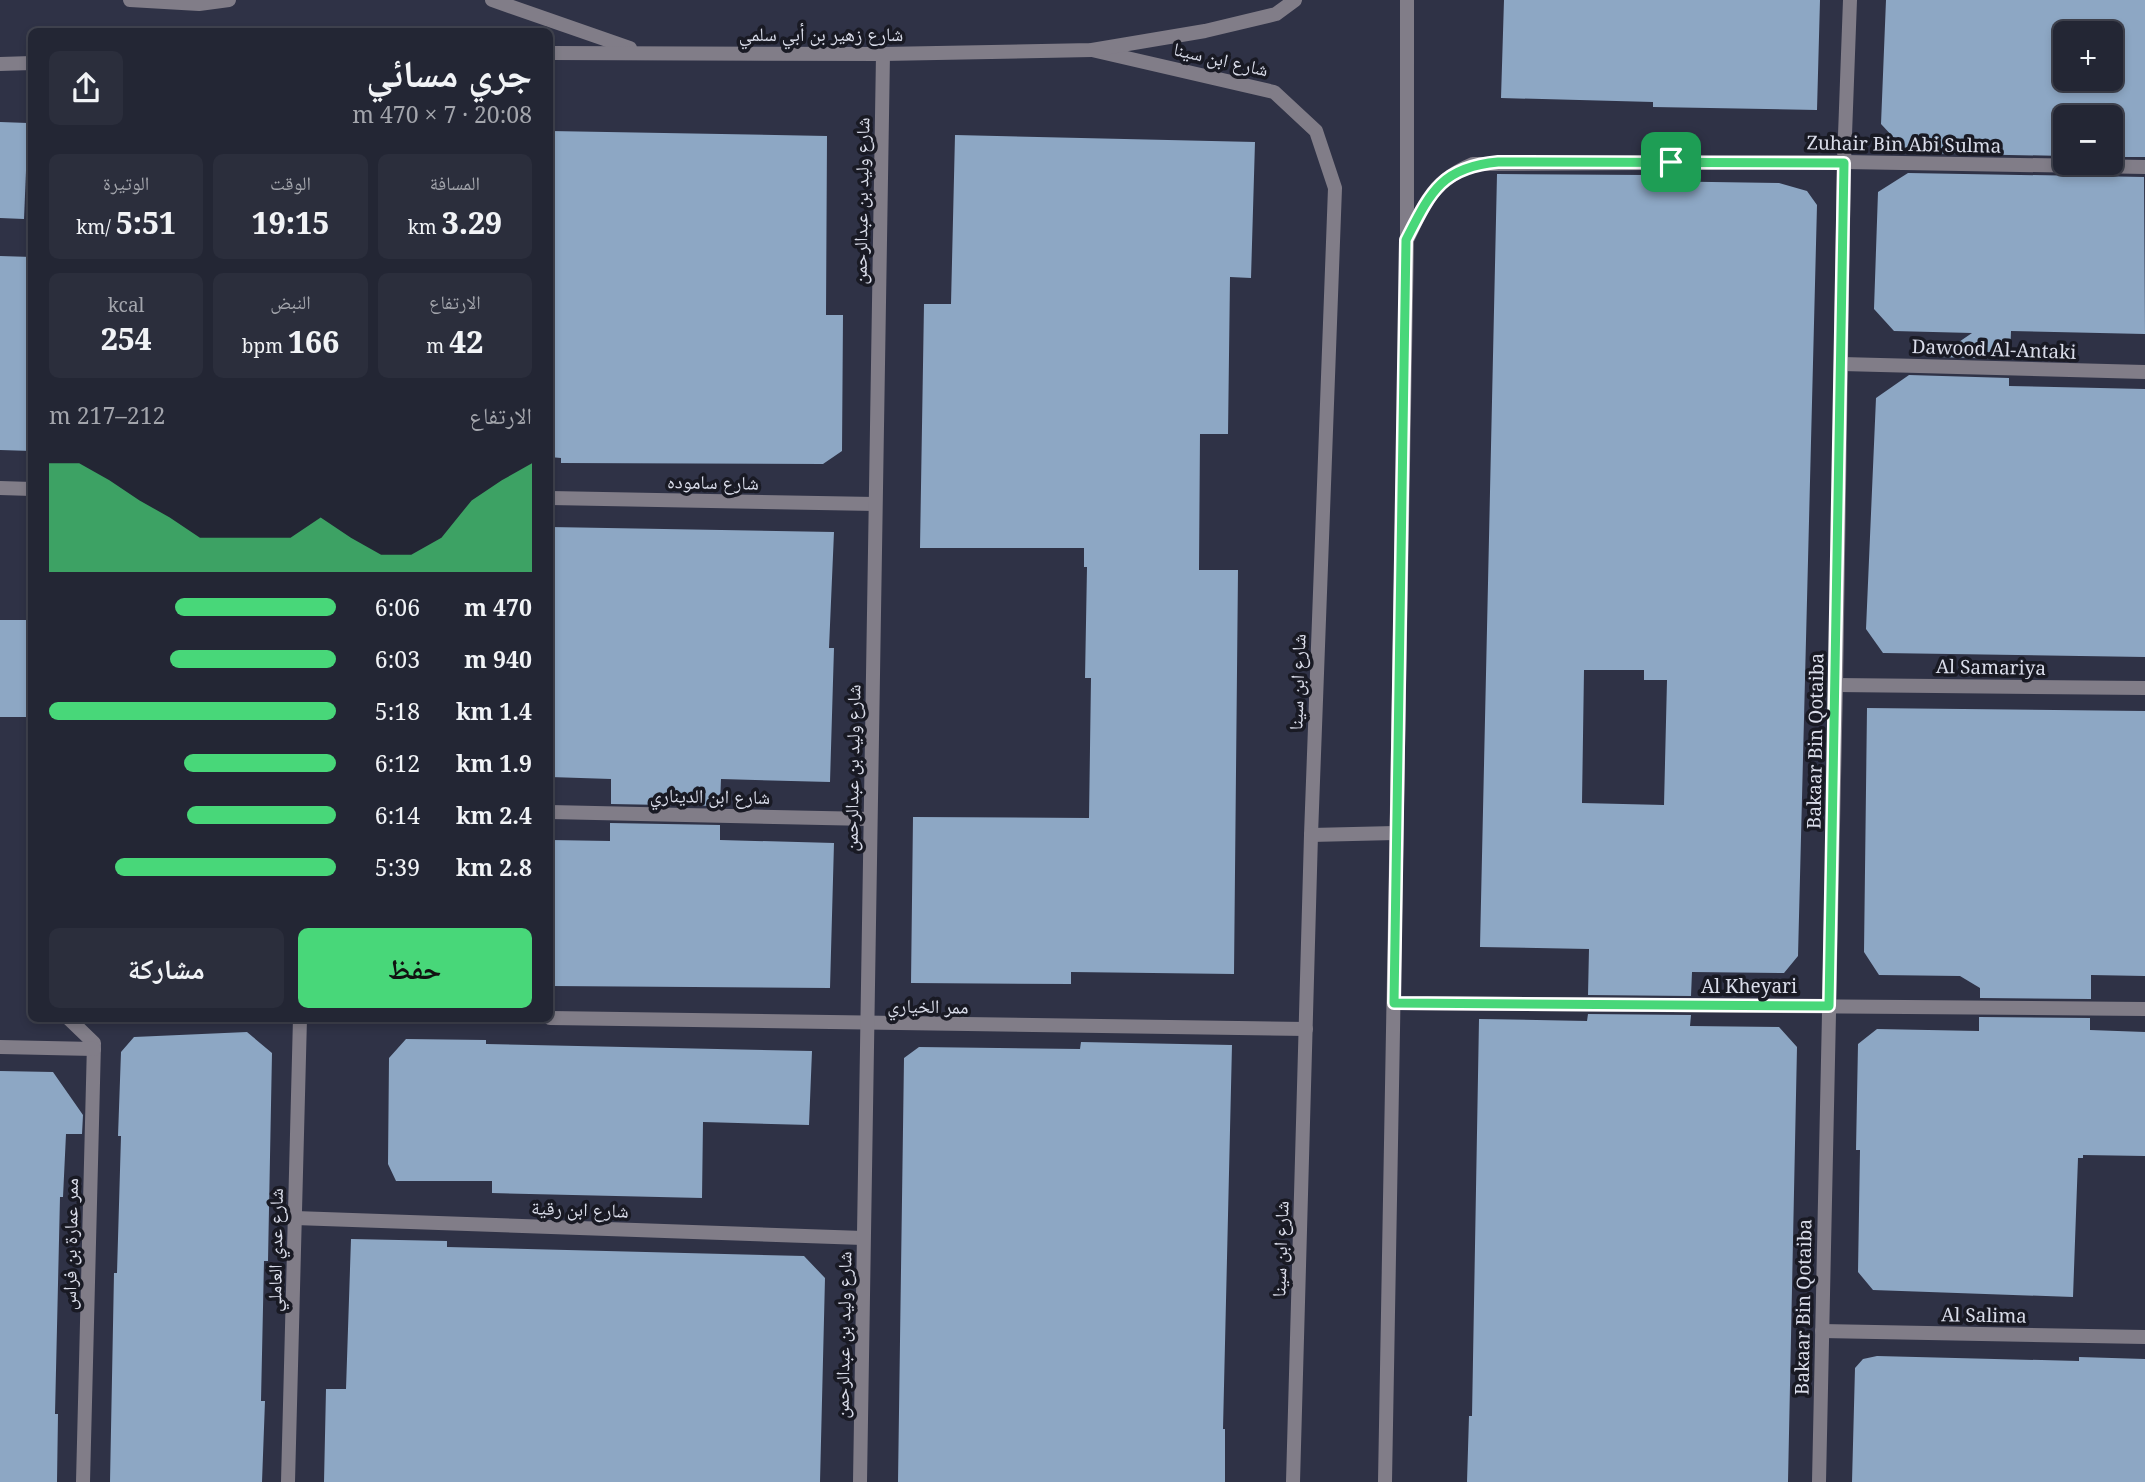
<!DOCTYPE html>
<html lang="ar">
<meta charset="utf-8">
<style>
:root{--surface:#232634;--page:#2b2e3c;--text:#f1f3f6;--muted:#a3a5ac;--line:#40434f;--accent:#48d779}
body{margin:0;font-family:"Noto Serif","Noto Naskh Arabic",serif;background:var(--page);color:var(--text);direction:rtl;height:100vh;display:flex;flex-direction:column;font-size:26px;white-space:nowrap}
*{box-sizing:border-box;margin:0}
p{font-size:23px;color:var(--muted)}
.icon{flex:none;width:38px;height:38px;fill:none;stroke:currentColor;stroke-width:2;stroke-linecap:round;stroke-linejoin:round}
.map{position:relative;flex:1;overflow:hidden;direction:ltr}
.panel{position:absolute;left:28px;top:28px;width:525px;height:994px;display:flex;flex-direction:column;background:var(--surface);border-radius:10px;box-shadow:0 4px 10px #0003,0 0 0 2px var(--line);direction:rtl}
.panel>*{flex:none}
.fabs{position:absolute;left:2053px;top:21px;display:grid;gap:14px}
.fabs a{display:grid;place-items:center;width:70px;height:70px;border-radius:10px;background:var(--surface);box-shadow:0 4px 10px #0003,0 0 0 2px var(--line);font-size:35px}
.pin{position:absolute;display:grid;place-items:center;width:60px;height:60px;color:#fff;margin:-30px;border-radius:14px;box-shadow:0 4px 10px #0006}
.round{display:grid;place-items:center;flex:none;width:74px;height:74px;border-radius:10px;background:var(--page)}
.summary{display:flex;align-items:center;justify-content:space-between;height:119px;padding:0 21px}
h1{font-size:38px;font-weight:800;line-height:52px}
.metrics{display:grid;grid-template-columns:repeat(3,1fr);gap:10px;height:119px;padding:7px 21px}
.metrics div{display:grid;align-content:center;border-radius:10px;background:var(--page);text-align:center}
.metrics b{font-size:30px;font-weight:800}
.metrics small{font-size:19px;font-weight:400}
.metrics p{font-size:19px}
.chart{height:196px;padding:14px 21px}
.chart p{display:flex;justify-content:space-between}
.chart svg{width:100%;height:126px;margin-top:7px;fill:var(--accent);opacity:.7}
.action{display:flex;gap:14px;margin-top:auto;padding:14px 21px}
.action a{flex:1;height:80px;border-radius:10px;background:var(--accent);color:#111;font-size:28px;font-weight:800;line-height:80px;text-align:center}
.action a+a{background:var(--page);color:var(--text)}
ul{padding:0 21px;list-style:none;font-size:23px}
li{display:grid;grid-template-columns:112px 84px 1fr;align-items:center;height:52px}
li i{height:18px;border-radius:9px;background:var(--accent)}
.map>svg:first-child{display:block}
.building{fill:#8da7c4;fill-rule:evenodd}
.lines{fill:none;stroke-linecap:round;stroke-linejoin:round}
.minor{stroke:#817d88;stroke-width:14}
.tertiary{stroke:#817d88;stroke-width:14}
.route-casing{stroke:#fff;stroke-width:14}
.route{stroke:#48d779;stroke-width:9}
.labels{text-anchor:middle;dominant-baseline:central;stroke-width:7;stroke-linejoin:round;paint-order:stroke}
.street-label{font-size:19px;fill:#daddea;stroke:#191a24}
</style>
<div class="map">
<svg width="2145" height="1482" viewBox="0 0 2145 1482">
<rect width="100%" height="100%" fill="#2f3246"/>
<g class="building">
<polygon points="1504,0 1820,0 1817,110 1653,107 1653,102 1501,98"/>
<path d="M 1886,0 L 2145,0 L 2145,157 L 2110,157 L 2110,117 L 2065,117 L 2065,156 L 1908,153 L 1881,124 ZM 2065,33 L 2110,33 L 2110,79 L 2065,79 Z"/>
<polygon points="0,122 28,123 24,219 0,218"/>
<polygon points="550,131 827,136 826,315 843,315 842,451 823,464 561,463 561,458 550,457"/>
<polygon points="955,135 1255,142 1251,278 1230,277 1228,434 1200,434 1199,570 1238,570 1234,974 1071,972 1071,984 911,983 913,817 1089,818 1091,678 1085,678 1087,567 1084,567 1084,548 920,548 924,304 951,304"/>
<polygon points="1908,173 2144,177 2145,334 2011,331 2010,359 1937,357 1972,333 1894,331 1874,309 1878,192"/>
<path d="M 1497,174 L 1645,175 L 1645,181 L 1779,183 L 1807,191 L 1817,205 L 1798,956 L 1784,973 L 1692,972 L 1691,996 L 1588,995 L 1589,949 L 1480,947 ZM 1584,670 L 1644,670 L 1644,680 L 1667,680 L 1664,805 L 1582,803 Z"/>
<polygon points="0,256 32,257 32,451 0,450"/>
<polygon points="1909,375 2009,378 2009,386 2145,389 2145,657 1883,653 1866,629 1876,398"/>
<polygon points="550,527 834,532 829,648 834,648 830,782 721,779 720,806 611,804 611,779 550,777"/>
<polygon points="0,620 28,620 27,717 0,717"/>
<polygon points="1867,708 2145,711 2145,976 2091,975 2091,999 1980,998 1980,988 1960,976 1879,975 1864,952"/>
<polygon points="610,823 720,825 720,840 834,843 830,988 550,986 550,840 610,841"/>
<polygon points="1588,1014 1691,1015 1690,1026 1779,1027 1797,1047 1788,1482 1467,1482 1469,1416 1472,1416 1479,1019 1587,1021"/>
<polygon points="1979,1017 2090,1018 2090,1030 2145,1032 2145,1156 2083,1155 2083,1158 2078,1158 2073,1297 1873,1290 1858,1272 1860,1150 1856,1150 1858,1044 1877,1029 1979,1031"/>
<polygon points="247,1032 272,1053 268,1261 264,1261 261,1401 265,1401 262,1482 110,1482 114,1273 117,1273 121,1136 118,1136 121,1052 134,1037"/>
<polygon points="406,1039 486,1040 486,1044 812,1051 809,1125 703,1122 702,1198 492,1193 492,1181 396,1181 388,1164 389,1058"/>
<polygon points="1081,1042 1232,1045 1223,1429 1225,1429 1225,1482 898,1482 904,1058 919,1047 1080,1049"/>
<polygon points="0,1071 53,1072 83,1115 82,1134 66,1134 63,1197 60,1197 55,1414 58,1414 57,1482 0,1482"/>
<polygon points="351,1239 447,1241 447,1247 804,1256 825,1278 820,1482 324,1482 326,1389 346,1389"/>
<polygon points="1877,1356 2079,1361 2079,1357 2145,1359 2145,1482 1852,1482 1855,1368 1863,1359"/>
</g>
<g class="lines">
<g class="minor">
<path d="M 1407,240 C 1425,202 1433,181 1473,164 L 1844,162 L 2145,167"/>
<polyline points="1842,364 2145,372"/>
<polyline points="0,488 32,489"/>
<polyline points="550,498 875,504"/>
<polyline points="1836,685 2145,688"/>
<polyline points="550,812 870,819"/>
<polyline points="1394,1003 2145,1009"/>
<polyline points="68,1018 94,1043 83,1482"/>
<polyline points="550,1018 1306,1029"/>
<polyline points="0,1047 94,1049"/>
<polyline points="295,1218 863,1238"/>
<polyline points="1822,1331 2145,1337"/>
<polyline points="288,1482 300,1018"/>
<polyline points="860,1482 883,54"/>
<polyline points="1819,1482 1836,685 1844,162 1850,0"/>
</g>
<g class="tertiary">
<polyline points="130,0 199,4 229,0"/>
<polyline points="492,0 630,48"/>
<polyline points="1092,50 1274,92 1316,131 1335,188 1311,835 1293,1482"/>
<polyline points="550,53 883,54 1092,50 1205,31 1276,14 1295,0"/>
<polyline points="0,64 32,63"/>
<polyline points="1311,835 1395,833"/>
<polyline points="1385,1482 1407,240 1407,0"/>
</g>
</g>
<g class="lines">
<g class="route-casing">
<path id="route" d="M 1498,162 L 1844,163 L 1829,1006 L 1394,1003 L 1406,240 C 1430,193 1441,167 1498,162 Z"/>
</g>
<use href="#route" class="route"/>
</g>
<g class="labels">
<g class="street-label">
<text x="821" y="34">شارع زهير بن أبي سلمي</text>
<text transform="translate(1221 59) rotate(13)">شارع ابن سينا</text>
<text transform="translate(1904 144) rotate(1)">Zuhair Bin Abi Sulma</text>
<text transform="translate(861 201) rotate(-89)">شارع وليد بن عبدالرحمن</text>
<text transform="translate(1994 349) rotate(2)">Dawood Al-Antaki</text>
<text transform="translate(713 482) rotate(1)">شارع ساموده</text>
<text transform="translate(1991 667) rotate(1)">Al Samariya</text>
<text transform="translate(1297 682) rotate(-88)">شارع ابن سينا</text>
<text transform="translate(1815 741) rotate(-89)">Bakaar Bin Qotaiba</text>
<text transform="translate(852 768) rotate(-89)">شارع وليد بن عبدالرحمن</text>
<text transform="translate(710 796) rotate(1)">شارع ابن الديناري</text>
<text x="1749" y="986">Al Kheyari</text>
<text transform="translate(928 1006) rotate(1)">ممر الخياري</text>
<text transform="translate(580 1209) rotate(2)">شارع ابن رقية</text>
<text transform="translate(70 1244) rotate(-89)">ممر عمارة بن فراس</text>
<text transform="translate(1280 1249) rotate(-88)">شارع ابن سينا</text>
<text transform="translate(275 1250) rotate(-89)">شارع عدي العاملي</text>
<text transform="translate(1803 1307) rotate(-89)">Bakaar Bin Qotaiba</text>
<text transform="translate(1984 1315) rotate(1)">Al Salima</text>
<text transform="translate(843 1335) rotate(-89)">شارع وليد بن عبدالرحمن</text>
</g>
</g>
</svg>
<div class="fabs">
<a>+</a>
<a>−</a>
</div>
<div class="pin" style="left:1671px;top:162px;background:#1e9e55"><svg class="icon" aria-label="arrive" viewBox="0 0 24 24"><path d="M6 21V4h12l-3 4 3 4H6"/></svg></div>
<section class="panel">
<div class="summary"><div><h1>جري مسائي</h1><p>20:08 · 7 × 470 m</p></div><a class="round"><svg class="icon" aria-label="share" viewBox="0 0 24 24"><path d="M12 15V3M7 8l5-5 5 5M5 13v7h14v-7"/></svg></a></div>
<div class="metrics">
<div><p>المسافة</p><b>3.29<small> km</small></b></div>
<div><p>الوقت</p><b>19:15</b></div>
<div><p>الوتيرة</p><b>5:51<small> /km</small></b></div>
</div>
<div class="metrics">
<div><p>الارتفاع</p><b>42<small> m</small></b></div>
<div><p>النبض</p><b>166<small> bpm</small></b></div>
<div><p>kcal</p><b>254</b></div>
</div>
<div class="chart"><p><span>الارتفاع</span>212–217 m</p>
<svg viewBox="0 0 160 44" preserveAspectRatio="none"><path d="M0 44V6L10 6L20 12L30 19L40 25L50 32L60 32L70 32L80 32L90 25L100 32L110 38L120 38L130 32L140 19L150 12L160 6V44z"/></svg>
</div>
<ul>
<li><b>470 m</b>6:06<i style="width:56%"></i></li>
<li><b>940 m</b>6:03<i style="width:58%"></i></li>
<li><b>1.4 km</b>5:18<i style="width:100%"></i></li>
<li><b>1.9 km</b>6:12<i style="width:53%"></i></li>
<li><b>2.4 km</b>6:14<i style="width:52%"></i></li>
<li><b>2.8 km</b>5:39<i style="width:77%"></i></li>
</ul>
<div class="action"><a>حفظ</a><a>مشاركة</a></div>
</section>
</div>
